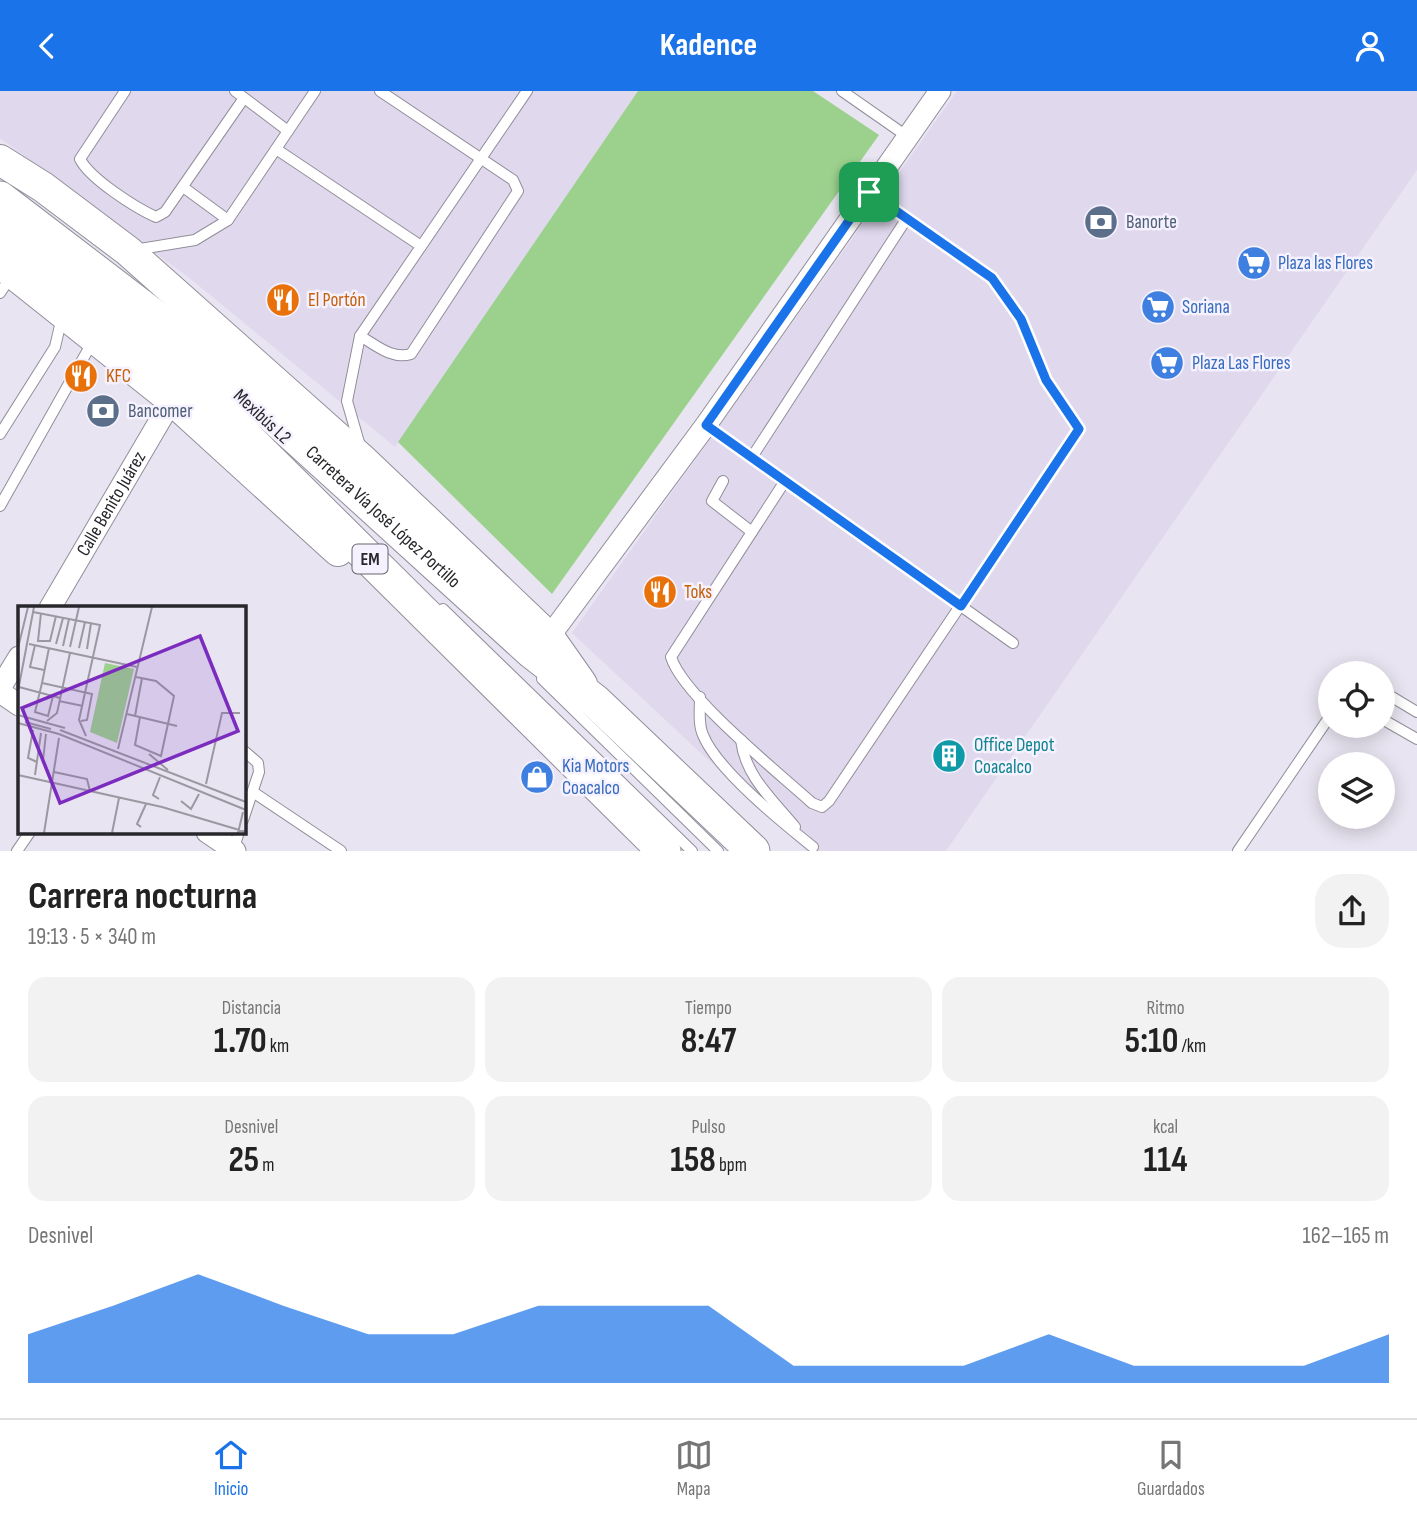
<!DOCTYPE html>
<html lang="es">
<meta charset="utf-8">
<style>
:root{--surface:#fff;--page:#f2f2f2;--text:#222;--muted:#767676;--line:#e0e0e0;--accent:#1a73e8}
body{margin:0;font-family:"Sofia Sans Condensed",sans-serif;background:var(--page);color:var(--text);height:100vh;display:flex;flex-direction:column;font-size:26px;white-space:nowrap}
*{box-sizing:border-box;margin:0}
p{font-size:23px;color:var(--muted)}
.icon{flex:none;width:38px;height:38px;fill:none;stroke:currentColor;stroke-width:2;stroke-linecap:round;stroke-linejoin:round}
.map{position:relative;height:760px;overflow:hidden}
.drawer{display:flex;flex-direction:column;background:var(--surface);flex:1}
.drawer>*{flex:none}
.tools{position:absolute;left:1318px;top:570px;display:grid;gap:14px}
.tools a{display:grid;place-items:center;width:77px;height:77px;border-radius:50%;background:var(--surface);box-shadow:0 4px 18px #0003;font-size:35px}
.pin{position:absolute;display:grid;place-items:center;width:60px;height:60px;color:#fff;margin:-30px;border-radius:14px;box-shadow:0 4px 10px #0006}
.round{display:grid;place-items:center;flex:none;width:74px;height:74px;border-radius:28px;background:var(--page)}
.overview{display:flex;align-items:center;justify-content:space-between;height:119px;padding:0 28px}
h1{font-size:38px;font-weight:700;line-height:52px}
.metrics{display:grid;grid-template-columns:repeat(3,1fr);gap:10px;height:119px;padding:7px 28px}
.metrics div{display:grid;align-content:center;border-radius:18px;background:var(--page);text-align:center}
.metrics b{font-size:35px;font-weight:700}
.metrics small{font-size:19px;font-weight:400}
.metrics p{font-size:19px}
.chart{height:196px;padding:14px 28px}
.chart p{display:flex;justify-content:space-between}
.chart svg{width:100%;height:126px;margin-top:7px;fill:var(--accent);opacity:.7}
header{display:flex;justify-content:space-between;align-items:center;height:91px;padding:0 28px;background:var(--accent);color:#fff;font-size:32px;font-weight:700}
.tab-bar{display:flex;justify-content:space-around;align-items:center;height:98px;border-top:2px solid var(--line);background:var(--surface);font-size:19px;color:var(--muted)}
.tab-bar a{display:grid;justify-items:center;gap:4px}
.tab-bar .on{color:var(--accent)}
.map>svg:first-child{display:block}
.built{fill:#e0d9ee}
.green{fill:#9cd18d}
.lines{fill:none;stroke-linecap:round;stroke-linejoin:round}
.lane-casing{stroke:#928e9a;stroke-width:12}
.street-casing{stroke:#928e9a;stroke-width:23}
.secondary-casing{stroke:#928e9a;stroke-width:32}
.primary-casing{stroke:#928e9a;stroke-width:35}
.lane{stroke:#fff;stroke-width:10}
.street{stroke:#fff;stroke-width:21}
.secondary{stroke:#fff;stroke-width:30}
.primary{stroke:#fff;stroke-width:33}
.route-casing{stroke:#fff;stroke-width:14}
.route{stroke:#1a73e8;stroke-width:9}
.labels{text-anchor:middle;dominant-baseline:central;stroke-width:5;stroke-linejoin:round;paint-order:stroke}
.shield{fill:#f5f1fe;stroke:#66646b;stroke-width:2}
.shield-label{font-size:18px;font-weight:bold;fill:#28272c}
.service-label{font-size:19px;fill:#4e5e75;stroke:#f5f1fe;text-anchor:start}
.shop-label{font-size:19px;fill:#366cbe;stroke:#f5f1fe;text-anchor:start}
.food-label{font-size:19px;fill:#c56008;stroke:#f5f1fe;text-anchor:start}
.street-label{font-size:19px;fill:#28272c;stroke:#f5f1fe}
.culture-label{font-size:19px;fill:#0d838f;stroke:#f5f1fe;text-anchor:start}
.inset-road{fill:none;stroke:#9b98a2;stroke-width:2}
.view{fill:#7b2cbf;fill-opacity:0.15;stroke:#7b2cbf;stroke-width:3.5}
.inset-edge{fill:none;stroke:#28272c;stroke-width:3.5}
</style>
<header><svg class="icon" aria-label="back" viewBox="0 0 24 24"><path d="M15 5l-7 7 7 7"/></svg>Kadence<svg class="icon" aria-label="person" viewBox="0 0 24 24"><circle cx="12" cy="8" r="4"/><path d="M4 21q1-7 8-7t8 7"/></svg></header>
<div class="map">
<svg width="1417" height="760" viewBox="0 0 1417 760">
<rect width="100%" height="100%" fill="#e8e4f1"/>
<g class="built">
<polygon points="0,0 638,0 395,356 192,189 0,47"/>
<polygon points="957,0 1417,0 1417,79 946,760 806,760 572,542"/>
</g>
<polygon class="green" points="638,0 813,0 879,44 552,503 398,351"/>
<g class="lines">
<g class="lane-casing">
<g id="lane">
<path d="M 125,0 L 80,68 C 90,88 136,117 156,126 L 165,121 L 244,7"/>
<polyline points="235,0 288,40"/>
<polyline points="842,0 908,46"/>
<polyline points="276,58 421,155"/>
<polyline points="183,96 228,129"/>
<polyline points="134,159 195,149 228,129 315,0"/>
<polyline points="0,202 12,184"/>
<path d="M 360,245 C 376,254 392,269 411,263 L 518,100 L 513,89 L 380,0"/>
<polyline points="706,334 1013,552"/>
<polyline points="0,343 55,256 62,226"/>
<polyline points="360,355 347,310 360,245 527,0"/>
<polyline points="752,366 907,127"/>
<polyline points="723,390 712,410 752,441"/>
<path d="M 785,390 L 671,566 C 683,605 779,682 812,712 L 822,716 L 829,710 L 1079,338 L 1046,289 L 1021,227 L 992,187 L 869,101"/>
<polyline points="0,415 93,250"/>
<polyline points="443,518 692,760"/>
<polyline points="542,588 718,760"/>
<polyline points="1382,600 1417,621"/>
<path d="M 700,606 C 700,618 698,633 703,644 C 717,679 783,732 813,756"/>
<polyline points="1382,628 1417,648"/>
<path d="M 741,649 C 745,685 773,709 795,736"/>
<polyline points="243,659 258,672 259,681 243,729"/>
<polyline points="253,701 341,760"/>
<polyline points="233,759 239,741"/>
<polyline points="17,760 30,741"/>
<polyline points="1238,760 1330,625"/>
</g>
</g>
<g class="street-casing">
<g id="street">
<path id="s1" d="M 50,517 L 172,309"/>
<polyline points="549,546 706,334 940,0"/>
<polyline points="0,597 19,566"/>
<polyline points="0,601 19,614"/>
<polyline points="207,741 235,760"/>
</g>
</g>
<g class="secondary-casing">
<g id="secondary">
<polyline points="0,69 43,96 128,160 365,371 549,546 582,593"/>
<polyline points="0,172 172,309 338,460"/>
</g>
</g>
<g class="primary-casing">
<g id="primary">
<path id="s2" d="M 0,107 L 204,263 L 532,561 L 595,610 L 753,760"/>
<polyline points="0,142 183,283 664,760"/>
</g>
</g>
<use href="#lane" class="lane"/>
<use href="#street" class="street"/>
<use href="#secondary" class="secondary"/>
<use href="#primary" class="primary"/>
</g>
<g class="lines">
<g class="route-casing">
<polygon id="route" points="869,101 992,187 1021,228 1046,289 1079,338 961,515 706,334"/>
</g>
<use href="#route" class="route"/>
</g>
<defs>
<g id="bank-disc" transform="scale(1.75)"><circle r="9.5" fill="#5c6f8a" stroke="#f5f1fe"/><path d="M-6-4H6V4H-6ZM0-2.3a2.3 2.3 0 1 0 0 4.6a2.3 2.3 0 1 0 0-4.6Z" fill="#fff"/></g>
<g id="supermarket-disc" transform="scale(1.75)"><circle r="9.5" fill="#3f7fe0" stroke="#f5f1fe"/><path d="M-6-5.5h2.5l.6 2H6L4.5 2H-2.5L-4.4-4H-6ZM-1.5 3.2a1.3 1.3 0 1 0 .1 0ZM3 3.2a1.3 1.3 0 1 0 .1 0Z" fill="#fff"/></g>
<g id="restaurant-disc" transform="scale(1.75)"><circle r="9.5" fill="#e8710a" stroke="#f5f1fe"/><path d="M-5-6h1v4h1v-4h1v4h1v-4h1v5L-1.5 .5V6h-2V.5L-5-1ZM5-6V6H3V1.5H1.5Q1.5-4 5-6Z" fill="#fff"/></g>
<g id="building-disc" transform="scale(1.75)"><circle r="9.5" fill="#0f9aa8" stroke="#f5f1fe"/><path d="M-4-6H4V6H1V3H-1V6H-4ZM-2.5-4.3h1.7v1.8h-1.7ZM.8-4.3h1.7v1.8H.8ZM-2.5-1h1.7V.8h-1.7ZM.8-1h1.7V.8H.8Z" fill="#fff"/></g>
<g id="shop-disc" transform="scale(1.75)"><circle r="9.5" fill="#3f7fe0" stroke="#f5f1fe"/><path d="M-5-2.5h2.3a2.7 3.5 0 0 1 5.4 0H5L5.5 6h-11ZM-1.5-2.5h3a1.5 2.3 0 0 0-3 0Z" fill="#fff"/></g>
</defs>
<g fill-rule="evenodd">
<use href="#bank-disc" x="1101" y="131"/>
<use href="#supermarket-disc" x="1254" y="172"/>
<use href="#restaurant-disc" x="283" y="209"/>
<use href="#supermarket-disc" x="1158" y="216"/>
<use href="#supermarket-disc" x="1167" y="272"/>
<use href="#restaurant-disc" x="81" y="285"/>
<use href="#bank-disc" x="103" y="320"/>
<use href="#restaurant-disc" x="660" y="501"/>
<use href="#building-disc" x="949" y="665"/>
<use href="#shop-disc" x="537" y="686"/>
</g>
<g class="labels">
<rect class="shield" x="352.5" y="453.5" width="35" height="29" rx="5"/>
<g class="shield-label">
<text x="370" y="468">EM</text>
</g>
<g class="service-label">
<text x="1126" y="131">Banorte</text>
<text x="128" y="320">Bancomer</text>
</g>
<g class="shop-label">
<text x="1278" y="172">Plaza las Flores</text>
<text x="1182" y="216">Soriana</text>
<text x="1192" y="272">Plaza Las Flores</text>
<text x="562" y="675">Kia Motors<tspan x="562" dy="22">Coacalco</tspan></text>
</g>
<g class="food-label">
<text x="308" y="209">El Portón</text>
<text x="106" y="285">KFC</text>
<text x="684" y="501">Toks</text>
</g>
<g class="street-label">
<text transform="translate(262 326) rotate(43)">Mexibús L2</text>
<text stroke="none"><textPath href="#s1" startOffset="121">Calle Benito Juárez</textPath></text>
<text stroke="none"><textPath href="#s2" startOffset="499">Carretera Vía José López Portillo</textPath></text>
</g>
<g class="culture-label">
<text x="974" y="654">Office Depot<tspan x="974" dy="22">Coacalco</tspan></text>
</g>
</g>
<g transform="translate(18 515)">
<rect width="228" height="228" fill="#e8e4f1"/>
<path d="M 87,57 L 116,63 L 99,137 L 72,126 Z" fill="#9cd18d"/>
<path class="inset-road" d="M 15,6 L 82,19 L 61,114 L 68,130M 23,7 L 20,35 L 32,35 L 38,10M 11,38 L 119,61M 38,38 L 45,12M 17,39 L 12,61 L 26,64M 45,40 L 51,13M 52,41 L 61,1M 0,42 L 10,1M 31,42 L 24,77 L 74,88 L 69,114 L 63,115M 61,42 L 67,16M 69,43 L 73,17M 118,71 L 138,75 L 156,90 L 143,150 L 117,139 L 122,111M 24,77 L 17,106 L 30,110 L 35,90M 1,81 L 42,92M 0,85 L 16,1M 41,95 L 65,100M 109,108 L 159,120M 0,109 L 47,122M 117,110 L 124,72M 29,115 L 39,107 L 52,47M 7,116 L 33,123M 0,117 L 41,128 L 228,204M 15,124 L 10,152 L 19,156M 42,124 L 228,196M 100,143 L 134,1M 131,148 L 150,164M 25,154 L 28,128M 36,166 L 69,173 L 72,185M 0,169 L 144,201 L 228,226M 17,169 L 23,127M 188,178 L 204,107 L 222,107M 141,193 L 135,189 L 142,171M 163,195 L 173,203 L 181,188M 123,221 L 119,218 L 128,198M 26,227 L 41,132M 94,227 L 101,192M 220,227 L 225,206"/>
<path class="view" d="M 182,30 L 220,125 L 42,197 L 4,102 Z"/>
<rect width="228" height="228" class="inset-edge"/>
</g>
</svg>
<div class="tools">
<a><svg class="icon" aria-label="locate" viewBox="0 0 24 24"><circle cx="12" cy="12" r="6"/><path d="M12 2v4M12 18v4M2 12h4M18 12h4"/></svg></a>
<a><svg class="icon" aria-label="layers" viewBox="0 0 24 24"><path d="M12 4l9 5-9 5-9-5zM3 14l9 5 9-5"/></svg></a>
</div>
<div class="pin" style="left:869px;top:101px;background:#1e9e55"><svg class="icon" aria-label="arrive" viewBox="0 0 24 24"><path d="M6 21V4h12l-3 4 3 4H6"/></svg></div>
</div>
<section class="drawer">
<div class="overview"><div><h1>Carrera nocturna</h1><p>19:13 · 5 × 340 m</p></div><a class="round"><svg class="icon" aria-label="share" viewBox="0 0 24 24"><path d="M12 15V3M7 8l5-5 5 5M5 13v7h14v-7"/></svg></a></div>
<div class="metrics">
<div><p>Distancia</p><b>1.70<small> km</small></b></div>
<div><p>Tiempo</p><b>8:47</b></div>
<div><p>Ritmo</p><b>5:10<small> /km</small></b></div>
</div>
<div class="metrics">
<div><p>Desnivel</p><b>25<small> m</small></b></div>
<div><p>Pulso</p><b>158<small> bpm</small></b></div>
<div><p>kcal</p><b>114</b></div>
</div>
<div class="chart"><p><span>Desnivel</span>162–165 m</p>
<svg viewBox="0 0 160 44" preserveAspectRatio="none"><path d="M0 44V27L10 17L20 6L30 17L40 27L50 27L60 17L70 17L80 17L90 38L100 38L110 38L120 27L130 38L140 38L150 38L160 27V44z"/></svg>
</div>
</section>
<nav class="tab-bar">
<a class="on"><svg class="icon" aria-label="home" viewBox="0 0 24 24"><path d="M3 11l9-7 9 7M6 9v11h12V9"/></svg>Inicio</a>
<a><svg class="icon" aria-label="map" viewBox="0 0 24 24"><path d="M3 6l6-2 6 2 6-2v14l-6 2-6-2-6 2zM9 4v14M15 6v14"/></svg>Mapa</a>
<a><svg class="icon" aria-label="saved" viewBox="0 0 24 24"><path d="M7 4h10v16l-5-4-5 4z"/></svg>Guardados</a>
</nav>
